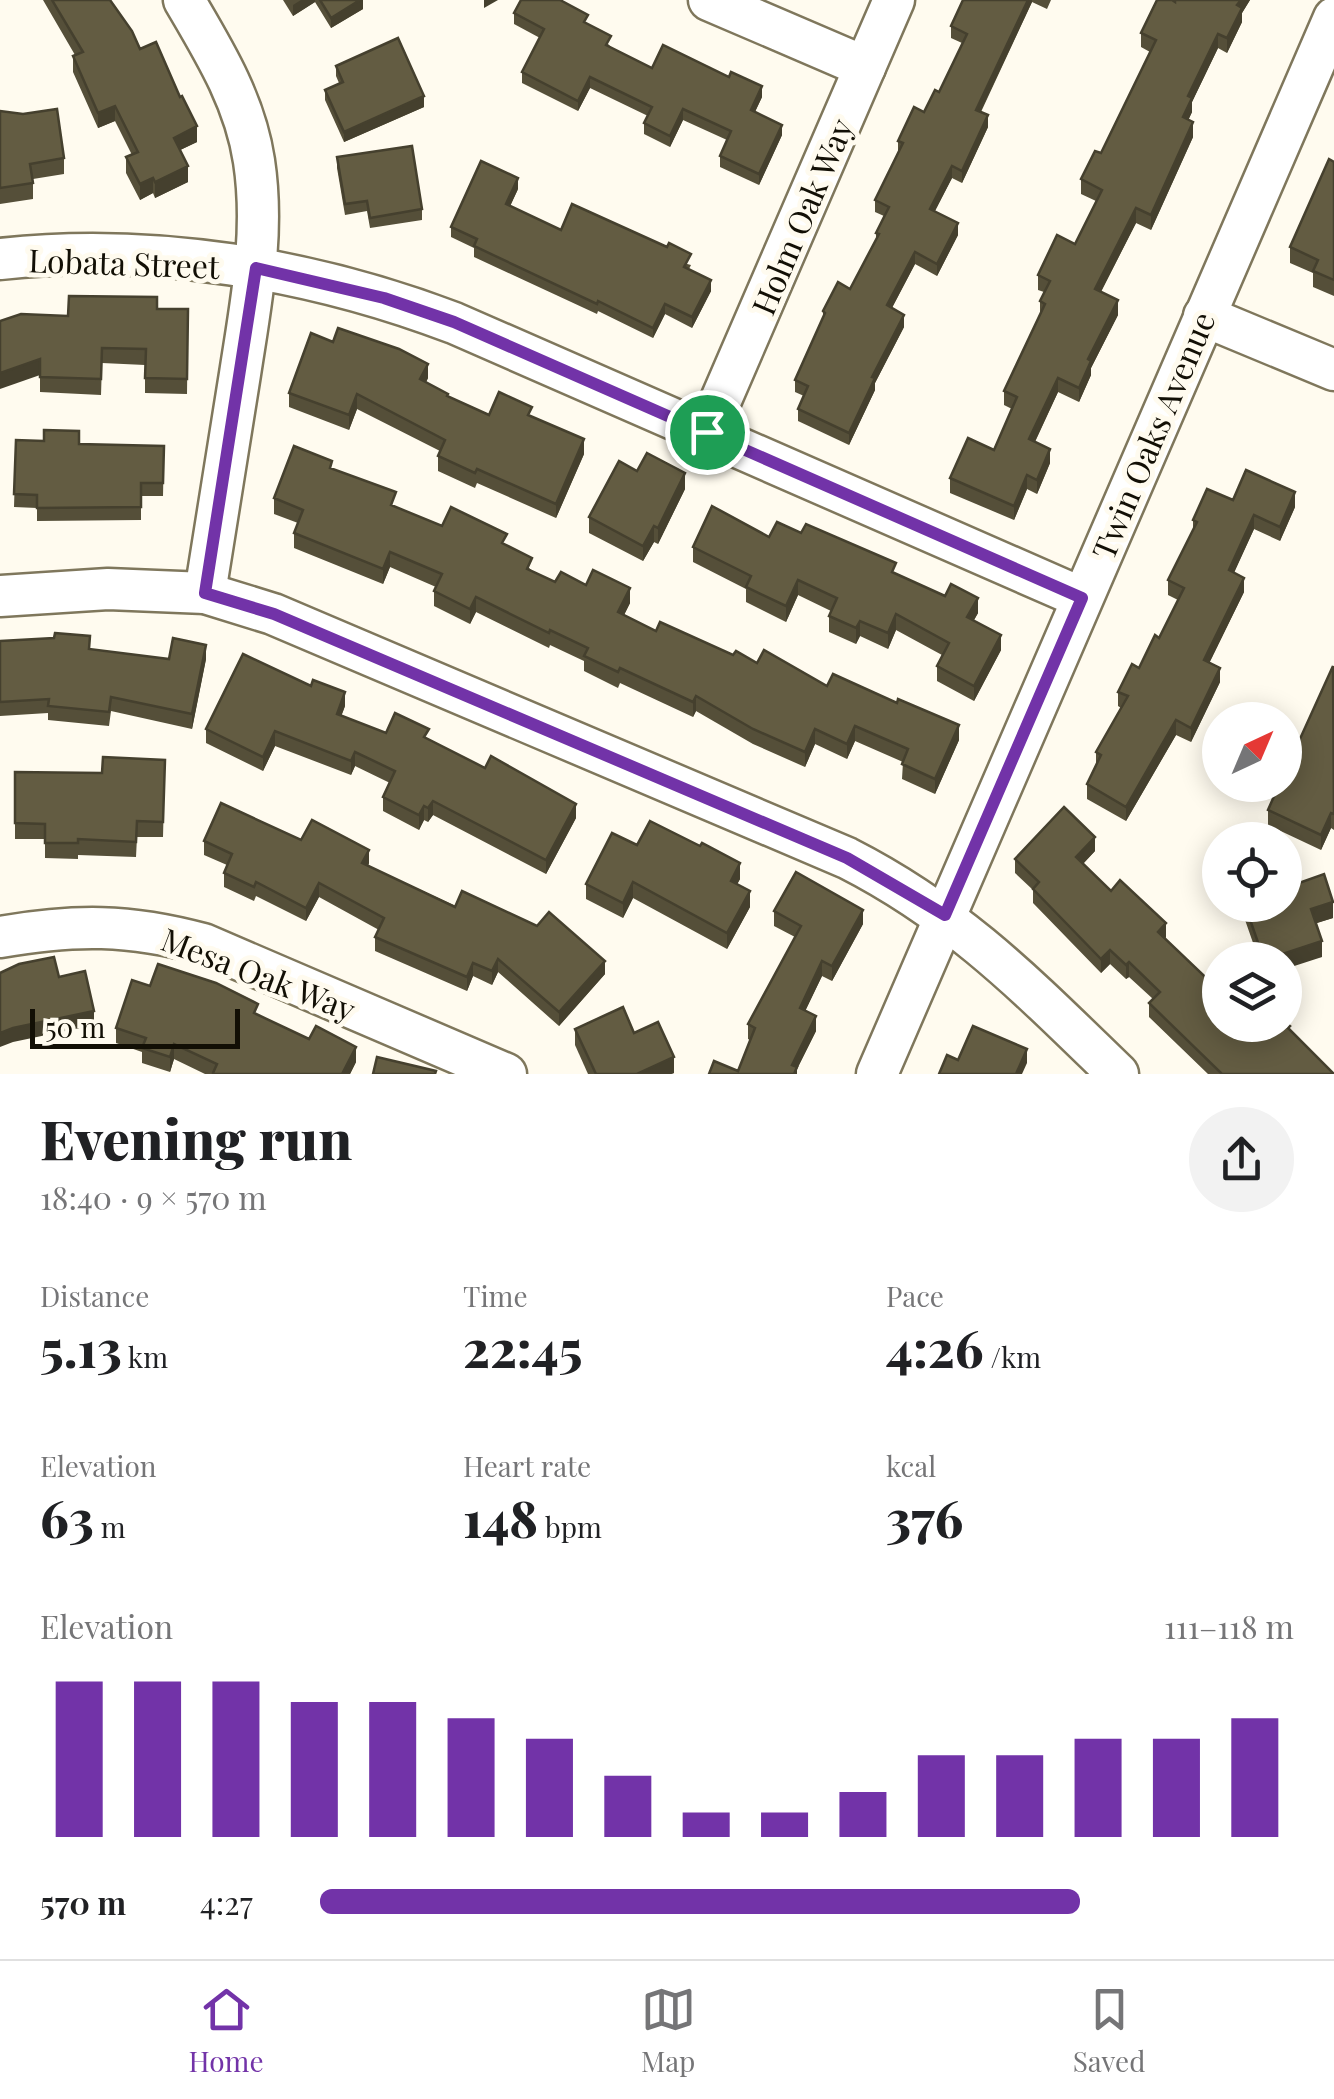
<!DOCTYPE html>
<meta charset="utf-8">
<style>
:root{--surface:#fff;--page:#f2f2f2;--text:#202124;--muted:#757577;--line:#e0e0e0;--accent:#7233a8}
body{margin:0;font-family:"Playfair Display",serif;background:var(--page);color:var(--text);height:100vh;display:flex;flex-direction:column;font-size:38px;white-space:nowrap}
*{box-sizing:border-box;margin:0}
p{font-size:32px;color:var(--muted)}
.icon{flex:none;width:55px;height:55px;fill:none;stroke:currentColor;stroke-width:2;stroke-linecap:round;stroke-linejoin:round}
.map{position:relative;height:1074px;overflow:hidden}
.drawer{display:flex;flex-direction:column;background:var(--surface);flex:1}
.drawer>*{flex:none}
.needle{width:65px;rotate:44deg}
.controls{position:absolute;left:1202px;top:702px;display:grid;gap:20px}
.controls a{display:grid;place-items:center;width:100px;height:100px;border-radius:50%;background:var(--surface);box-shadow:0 5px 25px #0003;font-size:50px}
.scale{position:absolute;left:30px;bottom:25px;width:210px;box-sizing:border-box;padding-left:10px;border:5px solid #120f05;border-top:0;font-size:28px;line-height:35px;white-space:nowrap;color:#120f05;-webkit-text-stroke:8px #fffbef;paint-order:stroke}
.pin{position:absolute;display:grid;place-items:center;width:85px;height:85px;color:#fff;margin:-42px;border:5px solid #fff;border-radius:50%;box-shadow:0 2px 10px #0007}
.round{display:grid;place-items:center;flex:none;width:105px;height:105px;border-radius:52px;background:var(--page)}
.headline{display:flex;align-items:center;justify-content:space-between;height:170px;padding:0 40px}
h1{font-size:55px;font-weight:800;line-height:75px}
.stats{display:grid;grid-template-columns:repeat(3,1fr);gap:15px;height:170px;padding:10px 40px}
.stats div{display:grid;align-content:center}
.stats b{font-size:50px;font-weight:800}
.stats small{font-size:28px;font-weight:400}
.stats p{font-size:28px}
.chart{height:280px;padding:20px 40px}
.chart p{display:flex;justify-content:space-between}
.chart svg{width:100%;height:180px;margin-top:10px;stroke:var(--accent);stroke-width:6}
ul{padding:0 40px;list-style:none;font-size:32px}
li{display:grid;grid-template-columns:160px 120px 1fr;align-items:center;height:75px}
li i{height:25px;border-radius:12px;background:var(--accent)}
.tabs{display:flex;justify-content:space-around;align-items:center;height:140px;border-top:2px solid var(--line);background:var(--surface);font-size:28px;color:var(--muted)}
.tabs a{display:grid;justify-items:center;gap:5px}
.tabs .current{color:var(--accent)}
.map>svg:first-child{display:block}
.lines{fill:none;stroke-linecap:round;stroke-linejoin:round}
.minor-casing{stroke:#7f775c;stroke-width:45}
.minor{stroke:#fff;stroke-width:40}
.wall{fill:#554f39}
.shaded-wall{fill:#45402e}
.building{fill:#635c42;stroke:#45402e;stroke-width:2.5}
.route-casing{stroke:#fff;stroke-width:20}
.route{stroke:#7233a8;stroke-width:12}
.labels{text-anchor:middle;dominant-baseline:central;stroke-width:10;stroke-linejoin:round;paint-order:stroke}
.street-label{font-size:32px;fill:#120f05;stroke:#fffbef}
</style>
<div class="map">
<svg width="1334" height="1074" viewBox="0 0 1334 1074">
<rect width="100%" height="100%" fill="#fffbef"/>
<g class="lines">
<g class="minor-casing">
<g id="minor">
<path d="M 184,0 C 214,51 245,101 254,161 C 265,233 251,302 240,374 C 228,447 217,520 205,593"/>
<polyline points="709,0 865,67"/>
<path d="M 0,259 C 152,242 312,269 454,323 L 1082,598"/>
<polyline points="1204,316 1334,370"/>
<polyline points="707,432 894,0"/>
<path d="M 0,596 L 108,589 L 205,593 L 273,614 L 847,858 C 959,915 1029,988 1118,1074"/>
<path d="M 0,937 C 75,924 129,924 203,944 L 506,1074"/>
<polyline points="877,1074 1334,18"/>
</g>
</g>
<use href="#minor" class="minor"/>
</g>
<g class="wall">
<polygon points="43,0 110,0 197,142 180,150 188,182 155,198 153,193 140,200 126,173 126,157 132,155 115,121 98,128 73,72 73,56 75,55"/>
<polygon points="283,0 363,0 363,9 331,28 315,2 293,16"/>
<polygon points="963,0 1051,0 1047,9 1032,2 981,112 988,127 962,183 952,178 934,212 958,235 937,276 915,264 892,308 904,327 875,383 875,390 849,445 798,421 798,409 804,396 795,392 795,380 823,318 823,311 850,289 876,240 876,233 884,216 875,212 875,200 898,153 898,141 924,112 939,92 962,43 951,38 951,26"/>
<polygon points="1175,0 1250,0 1242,13 1242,22 1227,53 1218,48 1192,102 1192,112 1188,120 1193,137 1151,230 1136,223 1101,292 1118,315 1091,368 1091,375 1079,402 1058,392 1035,442 1050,463 1037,494 1027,489 1014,520 950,493 950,478 994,450 1012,409 1004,405 1004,391 1040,314 1040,301 1044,292 1038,290 1038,275 1075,244 1096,201 1081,194 1081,179 1101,153 1150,52 1141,47 1141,33"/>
<polygon points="514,13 588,24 611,47 652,68 762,97 755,112 782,135 759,185 720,167 720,156 727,140 683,120 670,147 644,134 644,123 648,116 590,88 578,111 522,83 522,72 540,38 514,24"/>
<polygon points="336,66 424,107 344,142 325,100 325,90 339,83 336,76"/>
<polygon points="0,111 64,158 64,174 33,179 33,199 0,204"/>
<polygon points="337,157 422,209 422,220 370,228 367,211 345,215 337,168"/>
<polygon points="1334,162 1334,296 1313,287 1313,273 1290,263 1290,247"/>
<polygon points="518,189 510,206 561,230 691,265 689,269 711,291 692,328 665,314 653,338 598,311 597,314 474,257 474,248 451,237 451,227"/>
<polygon points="157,309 188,309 187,394 145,393 145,365 102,363 101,395 40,392 40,375 68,316"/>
<polygon points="428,378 426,382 448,397 489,415 532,416 584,454 556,518 477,483 475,488 438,471 438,456 440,451 357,409 349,430 289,407 289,393"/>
<polygon points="16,440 79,444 164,446 163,496 141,496 141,520 37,521 37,508 14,507"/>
<polygon points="332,469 396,507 442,526 507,545 532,571 555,582 586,585 630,603 624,615 656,631 827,686 959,740 935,794 902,779 903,762 855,741 847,759 815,744 805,767 753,744 696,711 693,717 620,683 618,688 584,671 584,661 550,645 549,648 476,612 470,624 434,606 434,591 436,587 390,567 383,584 294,548 294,533 298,523 274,514 274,498"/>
<polygon points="637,471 685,489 658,544 654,542 643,561 589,533 589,517"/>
<polygon points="1233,500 1295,507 1280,541 1254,529 1234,572 1244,592 1209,663 1220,682 1191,742 1176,735 1126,821 1087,799 1087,784 1096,766 1096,752 1121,708 1118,706 1118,692 1139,668 1159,638 1178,600 1168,595 1168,580 1193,530 1193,520"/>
<polygon points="801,533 896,574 978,613 974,620 1001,650 974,701 937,681 937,666 942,655 896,630 888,649 860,636 856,644 829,632 829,616 831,611 798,595 786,622 746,602 746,589 693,562 693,547"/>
<polygon points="0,641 90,649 169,659 206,659 192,729 111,711 109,726 48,720 48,713 0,716"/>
<polygon points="1334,667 1334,830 1331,828 1321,850 1268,825 1268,810"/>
<polygon points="345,706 341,716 386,733 429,739 576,818 546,874 433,815 428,822 424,820 419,830 383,811 383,797 390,783 355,766 351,775 275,746 263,771 206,743 206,729"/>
<polygon points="165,760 163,837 137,837 136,857 78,855 78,859 45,858 45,839 15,839 15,772 102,773"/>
<polygon points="301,840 369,863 368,866 605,974 559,1026 498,972 492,985 473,976 467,991 375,951 375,937 379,930 319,897 306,921 256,896 254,901 224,887 224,873 227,865 204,855 204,841"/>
<polygon points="637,845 740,879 737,884 750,907 727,949 633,898 623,918 586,899 586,884"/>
<polygon points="1095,851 1083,864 1111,891 1166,937 1165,939 1220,1025 1290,1030 1334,1074 1208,1074 1149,1017 1149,1003 1153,999 1129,977 1126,979 1110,964 1101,973 1033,903 1033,890 1015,873 1015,859"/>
<polygon points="1244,905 1285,905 1333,918 1316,923 1322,957 1285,960 1259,960 1244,917"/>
<polygon points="774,911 863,924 832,981 822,976 805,1011 816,1031 797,1069 797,1074 738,1071 750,1040 748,1039 748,1024 795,937 774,926"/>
<polygon points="150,986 258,1015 356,1062 350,1074 205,1074 174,1059 170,1072 142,1063 142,1052 116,1043 116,1028"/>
<polygon points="575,1029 634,1033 674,1073 671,1074 588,1074 575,1045"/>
</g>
<g class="shaded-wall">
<polygon points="301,0 315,0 315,2 293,16 293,5"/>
<polygon points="360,0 363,0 363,9 331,28 331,18"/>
<polygon points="484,0 498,0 484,8"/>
<polygon points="1028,0 1032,0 1032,2 976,121 976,110"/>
<polygon points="1241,0 1250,0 1242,13 1242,22 1227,53 1227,38 1237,5"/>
<polygon points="1218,34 1218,48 1192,102 1192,112 1183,132 1183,117 1188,96"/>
<polygon points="590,77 590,88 578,111 578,101"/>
<polygon points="762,86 762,97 751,120 751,110"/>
<polygon points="424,96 424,107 344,142 344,132"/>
<polygon points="115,106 115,121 98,128 98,113"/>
<polygon points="683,109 683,120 670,147 670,136"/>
<polygon points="988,115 988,127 962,183 962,171"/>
<polygon points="1193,122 1193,137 1151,230 1151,215"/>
<polygon points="782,125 782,135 759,185 759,174"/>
<polygon points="197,126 197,142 174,153 174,138"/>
<polygon points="188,166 188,182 155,198 155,182"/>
<polygon points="952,166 952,178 930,221 930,209"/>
<polygon points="153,178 153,193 140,200 140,184"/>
<polygon points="518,178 518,189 506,215 506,204"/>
<polygon points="1136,208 1136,223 1095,303 1095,289"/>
<polygon points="958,223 958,235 937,276 937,264"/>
<polygon points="915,252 915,264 887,317 887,305"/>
<polygon points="711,280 711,291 692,328 692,317"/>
<polygon points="1118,300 1118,315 1091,368 1091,375 1079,402 1079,388 1088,359"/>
<polygon points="665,304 665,314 653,338 653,328"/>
<polygon points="904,315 904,327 875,383 875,390 849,445 849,433 872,377"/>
<polygon points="40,359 40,375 0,389 0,373"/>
<polygon points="428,364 428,378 420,394 420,379"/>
<polygon points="1058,378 1058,392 1029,454 1029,439"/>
<polygon points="357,394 357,409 349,430 349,415"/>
<polygon points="584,439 584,454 556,518 556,504"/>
<polygon points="1050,449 1050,463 1037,494 1037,480"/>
<polygon points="685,473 685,489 658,544 658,528"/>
<polygon points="1027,475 1027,489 1014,520 1014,506"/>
<polygon points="1295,492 1295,507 1280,541 1280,527"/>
<polygon points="1254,515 1254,529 1229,584 1229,570"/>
<polygon points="654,526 654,542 643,561 643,546"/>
<polygon points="390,552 390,567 383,584 383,569"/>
<polygon points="1244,578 1244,592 1204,674 1204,660"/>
<polygon points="798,580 798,595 786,622 786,606"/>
<polygon points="630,588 630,603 618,627 618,612"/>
<polygon points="476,597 476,612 470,624 470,609"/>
<polygon points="978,598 978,613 967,632 967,617"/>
<polygon points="896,614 896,630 888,649 888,633"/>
<polygon points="860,621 860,636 856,644 856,628"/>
<polygon points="1001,635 1001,650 974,701 974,686"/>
<polygon points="206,645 206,659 192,729 192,714"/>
<polygon points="1220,668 1220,682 1191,742 1191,728"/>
<polygon points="345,692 345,706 337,728 337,714"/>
<polygon points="696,696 696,711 693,717 693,702"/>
<polygon points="1176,720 1176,735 1126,821 1126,807"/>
<polygon points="959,725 959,740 935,794 935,779"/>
<polygon points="855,726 855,741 847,759 847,744"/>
<polygon points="815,729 815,744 805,767 805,752"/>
<polygon points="275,731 275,746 263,771 263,757"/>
<polygon points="355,752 355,766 351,775 351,761"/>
<polygon points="433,801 433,815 428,822 428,808"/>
<polygon points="576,804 576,818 546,874 546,860"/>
<polygon points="424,806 424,820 419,830 419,815"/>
<polygon points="1331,813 1331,828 1321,850 1321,835"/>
<polygon points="1095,837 1095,851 1076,871 1076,857"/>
<polygon points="369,850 369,863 362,877 362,863"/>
<polygon points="740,863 740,879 731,896 731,881"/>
<polygon points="633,882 633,898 623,918 623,903"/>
<polygon points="319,883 319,897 306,921 306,908"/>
<polygon points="750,891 750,907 727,949 727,933"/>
<polygon points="1333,902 1333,918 1311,925 1311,909"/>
<polygon points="863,910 863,924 832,981 832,966"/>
<polygon points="1166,923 1166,937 1158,946 1158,932"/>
<polygon points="1322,941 1322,957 1285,969 1285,960 1265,960"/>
<polygon points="1110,950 1110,964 1101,973 1101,959"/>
<polygon points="498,959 498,972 492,985 492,971"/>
<polygon points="605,961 605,974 559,1026 559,1012"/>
<polygon points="822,961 822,976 800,1022 800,1008"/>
<polygon points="1129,962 1129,977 1126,979 1126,965"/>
<polygon points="473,963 473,976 467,991 467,977"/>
<polygon points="94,1011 94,1025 13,1042 0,1047 0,1033 13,1028"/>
<polygon points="816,1016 816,1031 797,1069 797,1074 792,1074 792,1065"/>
<polygon points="174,1044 174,1059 170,1072 170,1057"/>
<polygon points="356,1047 356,1062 350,1074 342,1074"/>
<polygon points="1027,1049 1027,1063 1022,1074 1016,1074"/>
<polygon points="674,1057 674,1073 671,1074 637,1074"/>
</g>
<g class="building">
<polygon points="52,0 110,0 132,31 140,49 156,42 180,97 182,96 197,126 174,138 188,166 155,182 153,178 140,184 126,157 138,152 115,106 98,113 73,56 83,52"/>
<polygon points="320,0 360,0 331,18"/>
<polygon points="521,0 560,0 588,15 584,22 611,36 606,45 652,68 663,45 729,77 731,72 762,86 751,110 782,125 759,174 720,156 731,131 683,109 670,136 644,123 652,107 590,77 578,101 522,72 544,29 514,13"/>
<polygon points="963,0 1028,0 976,110 988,115 962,171 952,166 930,209 958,223 937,264 915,252 887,305 904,315 872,377 875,378 849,433 798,409 808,386 795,380 825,313 823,311 838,282 850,289 879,234 876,233 889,207 875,200 903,143 898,141 914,107 924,112 935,90 939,92 967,34 951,26"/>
<polygon points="1157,0 1172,0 1175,2 1175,0 1241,0 1237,5 1242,8 1227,38 1218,34 1188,96 1192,98 1183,117 1193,122 1151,215 1136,208 1095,289 1118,300 1088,359 1091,361 1079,388 1058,378 1029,439 1050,449 1037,480 1027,475 1014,506 950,478 968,438 994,450 1017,397 1004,391 1045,304 1040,301 1050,281 1038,275 1057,235 1075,244 1102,190 1081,179 1095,151 1101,153 1156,40 1141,33"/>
<polygon points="398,38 424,96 344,132 325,90 343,82 336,66"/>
<polygon points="57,109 64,158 30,164 33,183 0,188 0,111 23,114"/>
<polygon points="412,146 422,209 370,218 367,201 345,204 337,157"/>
<polygon points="1329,159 1334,162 1334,280 1313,271 1318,260 1290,247"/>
<polygon points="481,161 518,178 506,204 561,230 572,204 667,247 669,243 691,254 684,267 711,280 692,317 665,304 653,328 598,301 597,304 474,246 477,239 451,227"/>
<polygon points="69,296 157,297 157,309 188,309 187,379 145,378 146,349 102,348 101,379 40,377 40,359 0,373 0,321 21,314 68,316"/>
<polygon points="338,328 399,349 428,364 420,379 448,394 447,396 489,415 499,392 532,407 528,415 584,439 556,504 477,469 475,473 438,456 445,440 357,394 349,415 289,393 311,333 333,342"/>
<polygon points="44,430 79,431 79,444 164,446 163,483 141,483 141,507 37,508 37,495 14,494 16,440 44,441"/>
<polygon points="294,446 332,461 330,468 396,492 391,505 442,526 451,507 507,534 502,543 532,558 527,569 555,582 561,572 586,585 593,570 630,588 618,612 656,631 660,622 733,655 736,651 757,663 764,650 827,686 833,674 897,703 898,699 959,725 935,779 902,764 908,749 855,726 847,744 815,729 805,752 753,729 696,696 693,702 620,668 618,672 584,656 588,648 550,630 549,633 476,597 470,609 434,591 442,574 390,552 383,569 294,533 303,510 274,498"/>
<polygon points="647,453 685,473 658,528 654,526 643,546 589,517 619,461 637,471"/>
<polygon points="1246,470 1295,492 1280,527 1254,515 1229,570 1244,578 1204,660 1220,668 1191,728 1176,720 1126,807 1087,784 1101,755 1096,752 1128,696 1118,692 1132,664 1139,668 1155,635 1159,638 1184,588 1168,580 1197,522 1193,520 1207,489 1233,500"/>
<polygon points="712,506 769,537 777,522 801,533 806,524 896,563 892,572 945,596 951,584 978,598 967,617 1001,635 974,686 937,666 949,643 896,614 888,633 860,621 856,628 829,616 837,598 798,580 786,606 746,587 751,576 693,547"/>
<polygon points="55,633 90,636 89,649 169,659 173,638 206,645 192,714 111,697 109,712 48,706 49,699 0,702 0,641 54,638"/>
<polygon points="243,654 311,686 313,680 345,692 337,714 386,733 395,713 429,729 424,737 485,768 491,756 576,804 546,860 433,801 428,808 424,806 419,815 383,797 395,771 355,752 351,761 275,731 263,757 206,729"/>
<polygon points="1333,666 1334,814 1331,813 1321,835 1268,810 1279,785 1285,785 1285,772"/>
<polygon points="103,757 165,760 163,822 137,821 136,842 78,839 78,843 45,843 45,824 15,823 15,772 102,773"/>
<polygon points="221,803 301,840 312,820 369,850 362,863 455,907 462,891 537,926 549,912 605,961 559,1012 498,959 492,971 473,963 467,977 375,937 384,918 319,883 306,908 256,882 254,887 224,873 232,854 204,841"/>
<polygon points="1064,807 1095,837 1076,857 1111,891 1120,880 1166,923 1158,932 1220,991 1220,1025 1285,1025 1285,1022 1290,1026 1288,1028 1334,1074 1222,1074 1149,1003 1160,992 1129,962 1126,965 1110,950 1101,959 1033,889 1039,882 1015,859"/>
<polygon points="650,821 700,846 702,843 740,863 731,881 750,891 727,933 633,882 623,903 586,884 612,833 637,845"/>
<polygon points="796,872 863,910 832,966 822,961 800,1008 816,1016 792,1065 797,1067 794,1074 709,1074 714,1061 738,1071 755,1028 748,1024 801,926 774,911"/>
<polygon points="1324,874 1333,902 1311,909 1322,941 1264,960 1245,905 1285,905 1285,888"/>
<polygon points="54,957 59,977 85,971 94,1011 13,1028 0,1033 0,973 19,964"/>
<polygon points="158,964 216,983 258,1004 254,1013 309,1039 316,1026 356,1047 342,1074 214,1074 213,1073 217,1064 174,1044 170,1057 142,1048 146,1038 116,1028 132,980 150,986"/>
<polygon points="623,1007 634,1033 658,1022 674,1057 637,1074 596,1074 575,1029"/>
<polygon points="973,1026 1027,1049 1016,1074 939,1074 947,1055 958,1060"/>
<polygon points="377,1057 436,1071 435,1074 373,1074"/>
</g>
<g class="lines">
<g class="route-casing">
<polygon id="route" points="256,268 384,298 454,322 1082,598 945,915 847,858 274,614 205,593"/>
</g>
<use href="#route" class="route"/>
</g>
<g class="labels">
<g class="street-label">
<text transform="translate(801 216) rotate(-67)">Holm Oak Way</text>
<text transform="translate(124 262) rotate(2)">Lobata Street</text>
<text transform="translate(1152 435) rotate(-67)">Twin Oaks Avenue</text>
<text transform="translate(259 973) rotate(21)">Mesa Oak Way</text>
</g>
</g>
</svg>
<div class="controls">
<a><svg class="needle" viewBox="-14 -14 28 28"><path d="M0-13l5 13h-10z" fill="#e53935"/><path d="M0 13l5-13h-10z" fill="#757577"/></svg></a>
<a><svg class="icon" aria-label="locate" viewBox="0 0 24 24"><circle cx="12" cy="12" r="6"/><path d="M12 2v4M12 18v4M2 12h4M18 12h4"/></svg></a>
<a><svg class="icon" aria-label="layers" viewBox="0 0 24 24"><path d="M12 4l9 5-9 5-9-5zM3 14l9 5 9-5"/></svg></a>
</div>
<div class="scale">50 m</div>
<div class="pin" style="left:707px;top:432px;background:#1e9e55"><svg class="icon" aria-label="arrive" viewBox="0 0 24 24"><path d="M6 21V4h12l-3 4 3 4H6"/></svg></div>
</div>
<section class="drawer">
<div class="headline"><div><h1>Evening run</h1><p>18:40 · 9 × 570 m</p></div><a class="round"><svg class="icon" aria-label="share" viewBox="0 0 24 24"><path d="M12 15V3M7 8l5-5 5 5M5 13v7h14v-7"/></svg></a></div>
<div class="stats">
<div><p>Distance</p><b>5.13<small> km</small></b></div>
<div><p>Time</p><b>22:45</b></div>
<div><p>Pace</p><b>4:26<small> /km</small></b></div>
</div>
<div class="stats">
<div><p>Elevation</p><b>63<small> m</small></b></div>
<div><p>Heart rate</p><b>148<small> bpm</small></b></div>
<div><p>kcal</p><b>376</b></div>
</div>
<div class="chart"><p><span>Elevation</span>111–118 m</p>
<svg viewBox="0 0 160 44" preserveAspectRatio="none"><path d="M5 44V6M15 44V6M25 44V6M35 44V11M45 44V11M55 44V15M65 44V20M75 44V29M85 44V38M95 44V38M105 44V33M115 44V24M125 44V24M135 44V20M145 44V20M155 44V15"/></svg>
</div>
<ul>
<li><b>570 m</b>4:27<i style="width:78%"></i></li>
</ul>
</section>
<nav class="tabs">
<a class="current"><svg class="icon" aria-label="home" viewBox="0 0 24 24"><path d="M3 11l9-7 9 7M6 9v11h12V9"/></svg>Home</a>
<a><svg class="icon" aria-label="map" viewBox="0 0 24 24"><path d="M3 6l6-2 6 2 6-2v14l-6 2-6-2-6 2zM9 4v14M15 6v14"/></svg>Map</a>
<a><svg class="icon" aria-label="saved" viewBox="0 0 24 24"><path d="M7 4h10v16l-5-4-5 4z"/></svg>Saved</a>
</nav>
